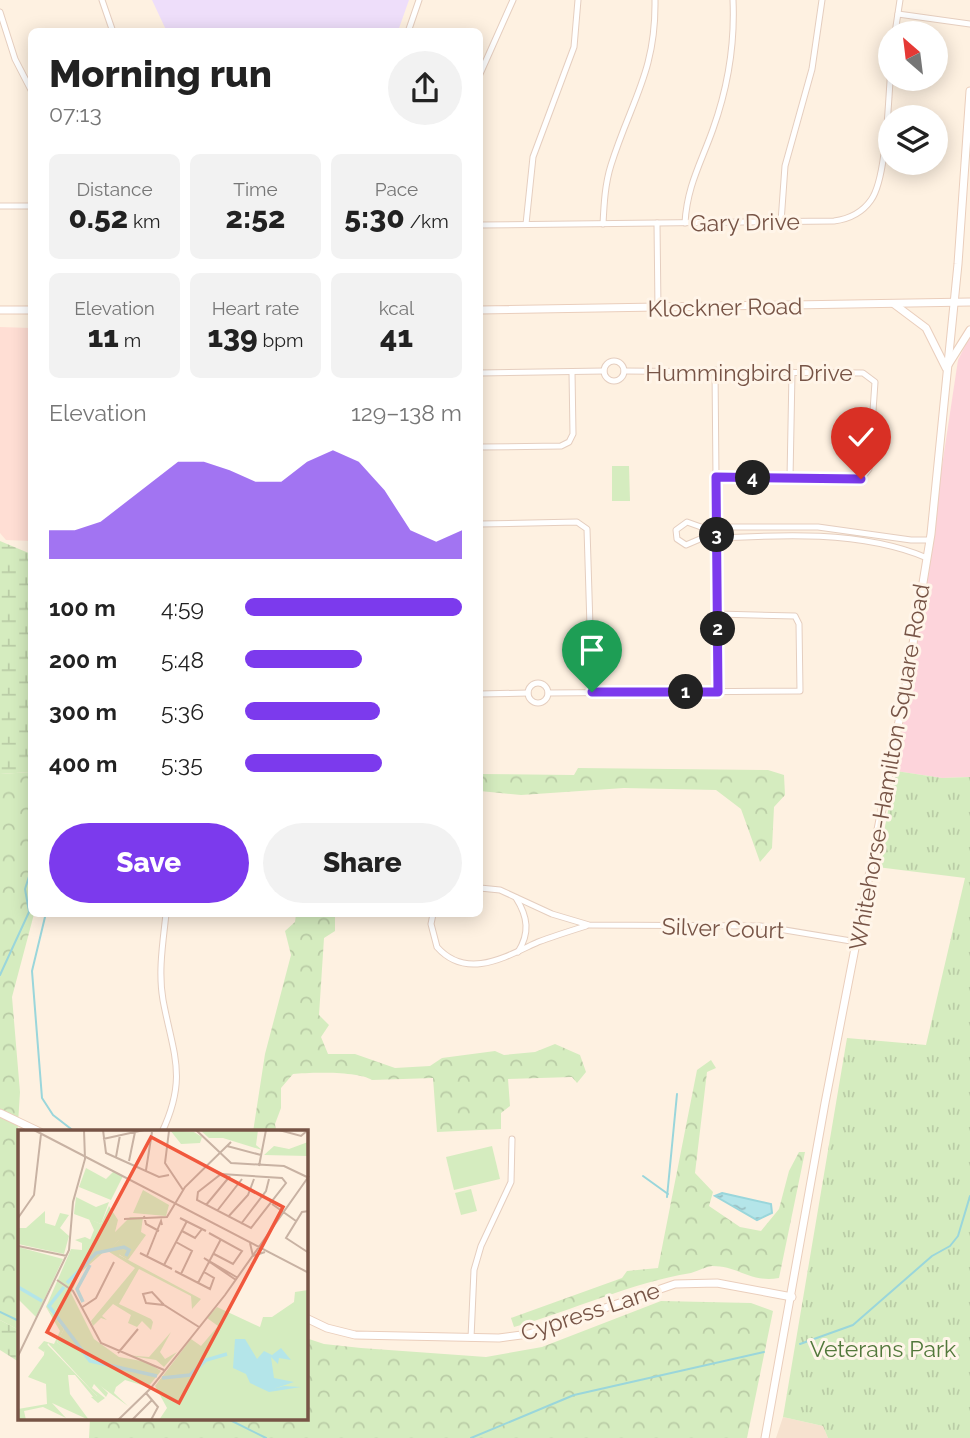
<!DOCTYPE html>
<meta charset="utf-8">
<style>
:root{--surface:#fff;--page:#f2f2f2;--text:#222;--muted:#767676;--accent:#7c3aed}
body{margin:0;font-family:Raleway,sans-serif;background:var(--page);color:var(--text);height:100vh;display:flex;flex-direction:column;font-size:26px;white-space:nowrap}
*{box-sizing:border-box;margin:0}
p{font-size:23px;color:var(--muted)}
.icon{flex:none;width:38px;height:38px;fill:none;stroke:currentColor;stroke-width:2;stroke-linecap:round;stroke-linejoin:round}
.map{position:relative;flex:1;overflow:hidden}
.drawer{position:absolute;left:28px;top:28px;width:455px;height:889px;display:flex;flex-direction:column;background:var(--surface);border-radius:10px;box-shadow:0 4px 18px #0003}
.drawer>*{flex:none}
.needle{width:46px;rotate:332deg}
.fabs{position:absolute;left:878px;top:21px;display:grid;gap:14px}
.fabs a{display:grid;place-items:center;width:70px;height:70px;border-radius:50%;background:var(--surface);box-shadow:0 4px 18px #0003;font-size:35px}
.pin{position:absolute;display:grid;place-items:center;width:60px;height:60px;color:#fff;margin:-72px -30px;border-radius:50% 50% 50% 0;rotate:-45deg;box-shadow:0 0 7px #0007}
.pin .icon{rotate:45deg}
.km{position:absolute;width:35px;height:35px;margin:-18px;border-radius:50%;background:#222;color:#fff;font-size:19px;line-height:35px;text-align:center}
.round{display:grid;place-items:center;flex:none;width:74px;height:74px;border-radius:37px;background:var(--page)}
.summary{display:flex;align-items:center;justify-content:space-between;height:119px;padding:0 21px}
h1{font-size:38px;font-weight:800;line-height:52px}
.metrics{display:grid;grid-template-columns:repeat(3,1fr);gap:10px;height:119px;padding:7px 21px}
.metrics div{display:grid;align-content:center;border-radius:10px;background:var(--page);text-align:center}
.metrics b{font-size:30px;font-weight:800}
.metrics small{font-size:19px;font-weight:400}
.metrics p{font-size:19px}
.chart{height:196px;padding:14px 21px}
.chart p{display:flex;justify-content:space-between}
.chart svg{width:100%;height:126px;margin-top:7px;fill:var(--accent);opacity:.7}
.primary-button{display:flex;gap:14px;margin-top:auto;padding:14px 21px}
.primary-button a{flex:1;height:80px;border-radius:42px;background:var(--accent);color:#fff;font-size:28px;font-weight:800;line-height:80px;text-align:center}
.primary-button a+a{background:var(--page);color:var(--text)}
ul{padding:0 21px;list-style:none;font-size:23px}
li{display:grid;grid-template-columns:112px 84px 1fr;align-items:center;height:52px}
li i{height:18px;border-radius:9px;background:var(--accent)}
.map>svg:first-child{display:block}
.residential{fill:#f6e2cf}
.commercial{fill:#ffded4}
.education{fill:#eedefa}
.medical{fill:#fdd4db}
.grass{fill:#d5ecbf}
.forest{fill:url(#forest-crowns)}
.wetland{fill:url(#wetland-marsh)}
.park{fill:url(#park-tufts)}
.water{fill:url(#water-ripples);stroke:#9ad6db;stroke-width:2}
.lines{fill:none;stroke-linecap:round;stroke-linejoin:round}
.stream{stroke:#9ad6db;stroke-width:2}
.street-casing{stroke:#e5cebf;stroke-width:7}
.secondary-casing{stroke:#eacebc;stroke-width:9}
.street{stroke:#fff;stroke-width:5}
.secondary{stroke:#fff;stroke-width:7}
.route-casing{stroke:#fff;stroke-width:14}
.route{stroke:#7c3aed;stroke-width:9}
.labels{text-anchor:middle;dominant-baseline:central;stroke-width:6;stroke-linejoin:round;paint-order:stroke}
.street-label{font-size:23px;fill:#775446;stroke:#fff5e9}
.park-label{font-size:23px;fill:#52783b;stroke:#fff5e9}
.inset-river{fill:none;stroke:#b4e5e9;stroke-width:3.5}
.inset-road{fill:none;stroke:#c8b2a3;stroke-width:2}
.view{fill:#f1583d;fill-opacity:0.15;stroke:#f1583d;stroke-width:3.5}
.inset-edge{fill:none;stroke:#775446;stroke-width:3.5}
</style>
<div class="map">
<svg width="970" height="1438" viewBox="0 0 970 1438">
<defs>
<pattern id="forest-crowns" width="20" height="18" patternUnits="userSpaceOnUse" patternTransform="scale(1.75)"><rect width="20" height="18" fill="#d5ecbf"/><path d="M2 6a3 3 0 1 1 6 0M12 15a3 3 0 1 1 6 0" fill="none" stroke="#bacca6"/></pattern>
<pattern id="wetland-marsh" width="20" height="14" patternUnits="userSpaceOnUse" patternTransform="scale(1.75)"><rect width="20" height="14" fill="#d5ecbf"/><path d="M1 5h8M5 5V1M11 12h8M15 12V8" fill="none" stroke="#bacca6"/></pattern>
<pattern id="park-tufts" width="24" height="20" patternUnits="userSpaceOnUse" patternTransform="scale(1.75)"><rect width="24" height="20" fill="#d5ecbf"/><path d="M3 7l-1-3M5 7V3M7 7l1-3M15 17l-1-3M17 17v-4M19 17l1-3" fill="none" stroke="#bacca6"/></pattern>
<pattern id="water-ripples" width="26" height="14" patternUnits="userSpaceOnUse" patternTransform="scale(1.75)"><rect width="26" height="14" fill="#b4e5e9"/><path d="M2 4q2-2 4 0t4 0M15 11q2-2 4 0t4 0" fill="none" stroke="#97bcbf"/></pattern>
</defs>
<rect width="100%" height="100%" fill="#fef1e1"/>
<polygon class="residential" points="783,1417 823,1426 828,1438 776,1438"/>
<polygon class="commercial" points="0,327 31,328 31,541 6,540 0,533"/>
<polygon class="education" points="152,0 409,0 398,31 167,32"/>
<polygon class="medical" points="970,336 970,777 942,778 896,771 958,360"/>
<g class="grass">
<polygon points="612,466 629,466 630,501 612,501"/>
<polygon points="492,1146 500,1179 454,1190 446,1157"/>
<polygon points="471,1189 477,1211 461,1215 455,1193"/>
</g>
<g class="forest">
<polygon points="578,768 768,770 784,775 785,795 774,807 772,848 760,862 741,809 716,790 624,788 521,795 480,791 480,774 574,775"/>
<polygon points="31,772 34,914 12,997 20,1092 17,1140 19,1330 0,1320 0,774"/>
<path d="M 296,914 L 312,914 L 318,917 L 335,914 L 335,931 L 324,938 L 319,1015 L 329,1025 L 321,1037 L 328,1054 L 355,1054 L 395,1068 L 430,1066 L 442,1058 L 495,1051 L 504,1055 L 535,1052 L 555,1044 L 580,1055 L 586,1072 L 577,1083 L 572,1077 L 508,1079 L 510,1106 L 501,1113 L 501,1129 L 437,1132 L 433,1078 L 372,1080 C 359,1071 310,1072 293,1074 L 281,1088 L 281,1108 L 275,1124 L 276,1132 L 253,1132 L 265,1054 L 291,955 L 285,931 L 295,922 Z"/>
<path d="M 711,1060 L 716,1068 L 707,1072 L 695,1173 L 713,1192 L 709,1206 L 740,1227 L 761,1231 L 779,1209 L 789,1171 L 799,1152 L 805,1152 L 779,1278 C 750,1283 739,1266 712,1266 C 705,1267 698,1271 691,1273 C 630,1283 574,1310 514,1327 L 511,1318 L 622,1278 L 627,1271 L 658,1268 L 697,1070 Z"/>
<polygon points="661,1301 751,1303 773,1311 747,1438 89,1438 90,1419 306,1419 306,1338 324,1344 361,1348 486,1357 542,1347"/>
</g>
<g class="wetland">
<polygon points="0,541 31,554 31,772 0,774"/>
<polygon points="0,1320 19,1330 19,1362 0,1350"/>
</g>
<polygon class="park" points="896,771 942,778 970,777 970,1438 828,1438 823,1426 783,1417 847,1038 926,1045 965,878 877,867"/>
<polygon class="water" points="722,1193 771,1204 772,1213 757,1220 715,1196"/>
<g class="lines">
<g class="stream">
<polyline points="45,917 32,971 42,1098 53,1115 75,1132"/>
<polyline points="0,975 29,912 25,889 32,867"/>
<polyline points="643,1176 668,1194"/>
<polyline points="667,1197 677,1094"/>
<polyline points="0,1312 19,1321"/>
<polyline points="800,1344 853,1325 932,1256 950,1246 958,1236 970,1196"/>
<polyline points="228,1419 266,1438"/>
<polyline points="471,1438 574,1395 764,1352"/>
</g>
<g class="street-casing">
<g id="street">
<polyline points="102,0 113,32"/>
<polyline points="0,12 15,59 32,92"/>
<polyline points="898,14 970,24"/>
<polyline points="408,32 419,0"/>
<polyline points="895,33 900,0"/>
<polyline points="480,74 513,0"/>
<polyline points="0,206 32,206"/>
<polyline points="781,222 785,166 812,69 822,0"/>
<polyline points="657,223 658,309"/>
<path d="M 685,223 C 687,186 701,163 713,129 C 728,87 735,45 733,0"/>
<polyline points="526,224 533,157 574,47 578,0"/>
<path d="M 603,224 C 604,204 605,184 611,165 C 631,101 656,72 655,0"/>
<path d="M 480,225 L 834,221 C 849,219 862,213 871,200 C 887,178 888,99 891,69"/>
<circle cx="614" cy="371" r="10"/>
<polyline points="715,370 718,692"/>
<polyline points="624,371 863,373 875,382 869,469 861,479 716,477"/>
<polyline points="480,373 604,371"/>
<polyline points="480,447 561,446 569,442 573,434 572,372"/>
<polyline points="790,478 792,372"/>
<polyline points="480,524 577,522 587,529 592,692"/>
<path d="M 927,558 C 859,529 773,535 700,539 L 686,545 L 677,539 L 676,530 L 687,522 L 701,527 L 818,527 L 911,540 L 930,540"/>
<circle cx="538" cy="693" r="10"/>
<polyline points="548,693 800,691 799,624 795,616 718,614"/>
<polyline points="480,694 528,693"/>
<polyline points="480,888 500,890 552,914 589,925 761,926 857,942"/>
<path d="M 516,898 C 528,917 530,933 518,952"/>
<path d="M 433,914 L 431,924 L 437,947 C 467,981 507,956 538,942 C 554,936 570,931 586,926"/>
<path d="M 162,1132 C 188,1077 173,1054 163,1000 C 158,972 163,942 166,914"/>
<polyline points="471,1338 474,1270 481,1246 511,1182 512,1139"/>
</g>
</g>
<g class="secondary-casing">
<g id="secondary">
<polyline points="894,304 926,328 946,368"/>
<polyline points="0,310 32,310"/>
<polyline points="480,310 970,302"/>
<polyline points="948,365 970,330"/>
<polyline points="0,1113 40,1132"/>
<polyline points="306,1318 327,1328 355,1335 499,1338 529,1334 675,1284 717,1283 792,1297"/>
<polyline points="765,1438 825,1103 907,680 931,534 958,264 970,91"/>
</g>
</g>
<use href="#street" class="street"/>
<use href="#secondary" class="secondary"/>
</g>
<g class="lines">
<g class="route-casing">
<polyline id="route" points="592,692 718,692 716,477 861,479"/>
</g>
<use href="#route" class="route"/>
</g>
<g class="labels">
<g class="street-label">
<text transform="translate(745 222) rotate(-1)">Gary Drive</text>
<text transform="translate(725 307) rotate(-1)">Klockner Road</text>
<text x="749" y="372">Hummingbird Drive</text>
<text transform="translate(889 767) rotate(-80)">Whitehorse-Hamilton Square Road</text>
<text transform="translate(723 928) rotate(2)">Silver Court</text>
<text transform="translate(590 1311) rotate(-18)">Cypress Lane</text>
</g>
<g class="park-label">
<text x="883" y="1348">Veterans Park</text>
</g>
</g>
<g transform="translate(18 1130)">
<rect width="290" height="290" fill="#fef1e1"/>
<path d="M 152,0 L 176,2 L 184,7 L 182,13 L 163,14 ZM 182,0 L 240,0 L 238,15 L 244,20 L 205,8 L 191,8 ZM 290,12 L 290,26 L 246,25 L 256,16 L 271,19 ZM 58,67 L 78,77 L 91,72 L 83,94 L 56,84 ZM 27,81 L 27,93 L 37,96 L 42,83 L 51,85 L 42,98 L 51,106 L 46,124 L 0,114 L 0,98 L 8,98 ZM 67,107 L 92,119 L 101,110 L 101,125 L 183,169 L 174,179 L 173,166 L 121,139 L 101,174 L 133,189 L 135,192 L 133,200 L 124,191 L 119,197 L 110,193 L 113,185 L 95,174 L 84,186 L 89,190 L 83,188 L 75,196 L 73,191 L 117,138 L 88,120 L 62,143 L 53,163 L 76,209 L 101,227 L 129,232 L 143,241 L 130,257 L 107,250 L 98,257 L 96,263 L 110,276 L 74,250 L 39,212 L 46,199 L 28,177 L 53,119 L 64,120 L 64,113 L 57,110 ZM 0,117 L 45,129 L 18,187 L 0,169 ZM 153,202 L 142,222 L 147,229 L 159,222 L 146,237 L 138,230 L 107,225 L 131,227 ZM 27,212 L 79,266 L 76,268 L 57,245 L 50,245 L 52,264 L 71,290 L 34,273 L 48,288 L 25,277 L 6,281 L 8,290 L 0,290 L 0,279 L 29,274 L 28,254 L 10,247 L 26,225 Z" fill="#d5ecbf"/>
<path d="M 68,38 L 88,49 L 96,41 L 105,46 L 93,70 L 61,57 ZM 125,60 L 151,75 L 148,86 L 115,83 ZM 91,76 L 100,90 L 97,102 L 112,87 L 125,87 L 123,102 L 128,105 L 110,130 L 97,122 L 101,110 L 92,120 L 72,110 L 76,100 L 71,89 L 83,94 ZM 28,177 L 46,199 L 39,212 L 90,263 L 88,267 L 76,254 L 74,258 L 87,268 L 80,273 L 73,267 L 79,266 L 30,213 L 26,222 L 20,218 L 26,211 L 36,214 L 42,201 Z" fill="#d5ecbf"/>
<path d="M 290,160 L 290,290 L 141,290 L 149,278 L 137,256 L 173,209 L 183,216 L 200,196 L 189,188 L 199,177 L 242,197 L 245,187 L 254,187 L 276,172 L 277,162 Z" fill="#d5ecbf"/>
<path d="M 217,209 L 227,209 L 239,229 L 246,221 L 254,225 L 263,218 L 273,230 L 261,228 L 260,234 L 253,227 L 256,248 L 276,252 L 255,259 L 266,256 L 283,257 L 251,262 L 232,253 L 228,244 L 215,238 Z" fill="#b4e5e9"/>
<path class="inset-river" d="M 49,153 L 78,123 L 106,117 L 111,120 L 108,126M 0,157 L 24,171M 46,157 L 31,176 L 72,231 L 139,246M 65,172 L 59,159 L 72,135M 144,248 L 172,245 L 188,230 L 209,224"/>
<path class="inset-road" d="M 16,0 L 291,143M 85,0 L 88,23 L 141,47 L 151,45M 178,0 L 213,33 L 266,36 L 289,47M 261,0 L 283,6 L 290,0M 151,1 L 147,33 L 165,60M 85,9 L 126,0M 209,16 L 243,25M 98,27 L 102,5M 111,31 L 117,2M 241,36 L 248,0M 128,40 L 134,2M 203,44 L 264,48 L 268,53 L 233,98 L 179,70 L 180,62 ZM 254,74 L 278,91M 188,75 L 212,46M 199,81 L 224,49M 291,81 L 284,82 L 268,108 L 291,123M 126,86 L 128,94 L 141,101M 210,87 L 230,65 L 236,49M 0,88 L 16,65 L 23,4M 162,88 L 188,101M 106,89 L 149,87 L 167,57 L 213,12M 223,94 L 248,61 L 251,49M 164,101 L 177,108 L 184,99M 191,103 L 224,121 L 215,134 L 196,124M 158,112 L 174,121 L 163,144M 232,113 L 235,126 L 247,122M 0,116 L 49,126M 122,123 L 154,139M 129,126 L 143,91 L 144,95M 146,135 L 169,91M 157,141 L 192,159 L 196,148 L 186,142M 39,150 L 55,161 L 83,213 L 146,240M 218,150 L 186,128 L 220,148M 180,153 L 203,109M 146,175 L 134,162 L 125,164 L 128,173 L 146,175 L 181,197M 63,178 L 78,168 L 96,132M 100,223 L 120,199M 0,226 L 51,120 L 55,72 L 67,29 L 66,0M 128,263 L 140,277 L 133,290M 100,290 L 132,259 L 207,165 L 291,46M 114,290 L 134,270"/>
<path class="view" d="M 133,7 L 265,77 L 161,273 L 29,202 Z"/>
<rect width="290" height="290" class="inset-edge"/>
</g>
</svg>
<div class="fabs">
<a><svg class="needle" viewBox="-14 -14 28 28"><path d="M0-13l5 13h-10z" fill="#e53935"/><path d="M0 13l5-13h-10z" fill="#767676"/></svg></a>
<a><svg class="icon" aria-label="layers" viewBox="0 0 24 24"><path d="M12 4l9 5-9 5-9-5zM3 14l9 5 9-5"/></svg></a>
</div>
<div class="pin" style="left:592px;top:692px;background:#1e9e55"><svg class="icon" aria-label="arrive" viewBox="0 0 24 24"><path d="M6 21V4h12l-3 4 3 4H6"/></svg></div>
<div class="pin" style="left:861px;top:479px;background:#d93025"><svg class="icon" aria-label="check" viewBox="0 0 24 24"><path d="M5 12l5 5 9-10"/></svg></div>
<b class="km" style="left:686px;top:692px">1</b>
<b class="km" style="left:718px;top:629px">2</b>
<b class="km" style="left:717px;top:535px">3</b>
<b class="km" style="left:753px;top:478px">4</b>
<section class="drawer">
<div class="summary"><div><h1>Morning run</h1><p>07:13</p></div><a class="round"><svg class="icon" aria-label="share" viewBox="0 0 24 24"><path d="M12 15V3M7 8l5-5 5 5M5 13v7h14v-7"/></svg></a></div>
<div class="metrics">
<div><p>Distance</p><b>0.52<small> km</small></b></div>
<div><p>Time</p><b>2:52</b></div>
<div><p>Pace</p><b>5:30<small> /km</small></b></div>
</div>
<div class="metrics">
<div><p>Elevation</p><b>11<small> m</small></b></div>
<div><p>Heart rate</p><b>139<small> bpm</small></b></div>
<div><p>kcal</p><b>41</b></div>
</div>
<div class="chart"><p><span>Elevation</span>129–138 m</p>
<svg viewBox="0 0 160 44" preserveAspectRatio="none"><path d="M0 44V34L10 34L20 31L30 24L40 17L50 10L60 10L70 13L80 17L90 17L100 10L110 6L120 10L130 20L140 34L150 38L160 34V44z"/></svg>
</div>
<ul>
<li><b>100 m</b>4:59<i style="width:100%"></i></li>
<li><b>200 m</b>5:48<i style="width:54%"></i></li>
<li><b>300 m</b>5:36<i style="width:62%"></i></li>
<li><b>400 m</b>5:35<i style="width:63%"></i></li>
</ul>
<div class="primary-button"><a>Save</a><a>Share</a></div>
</section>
</div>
